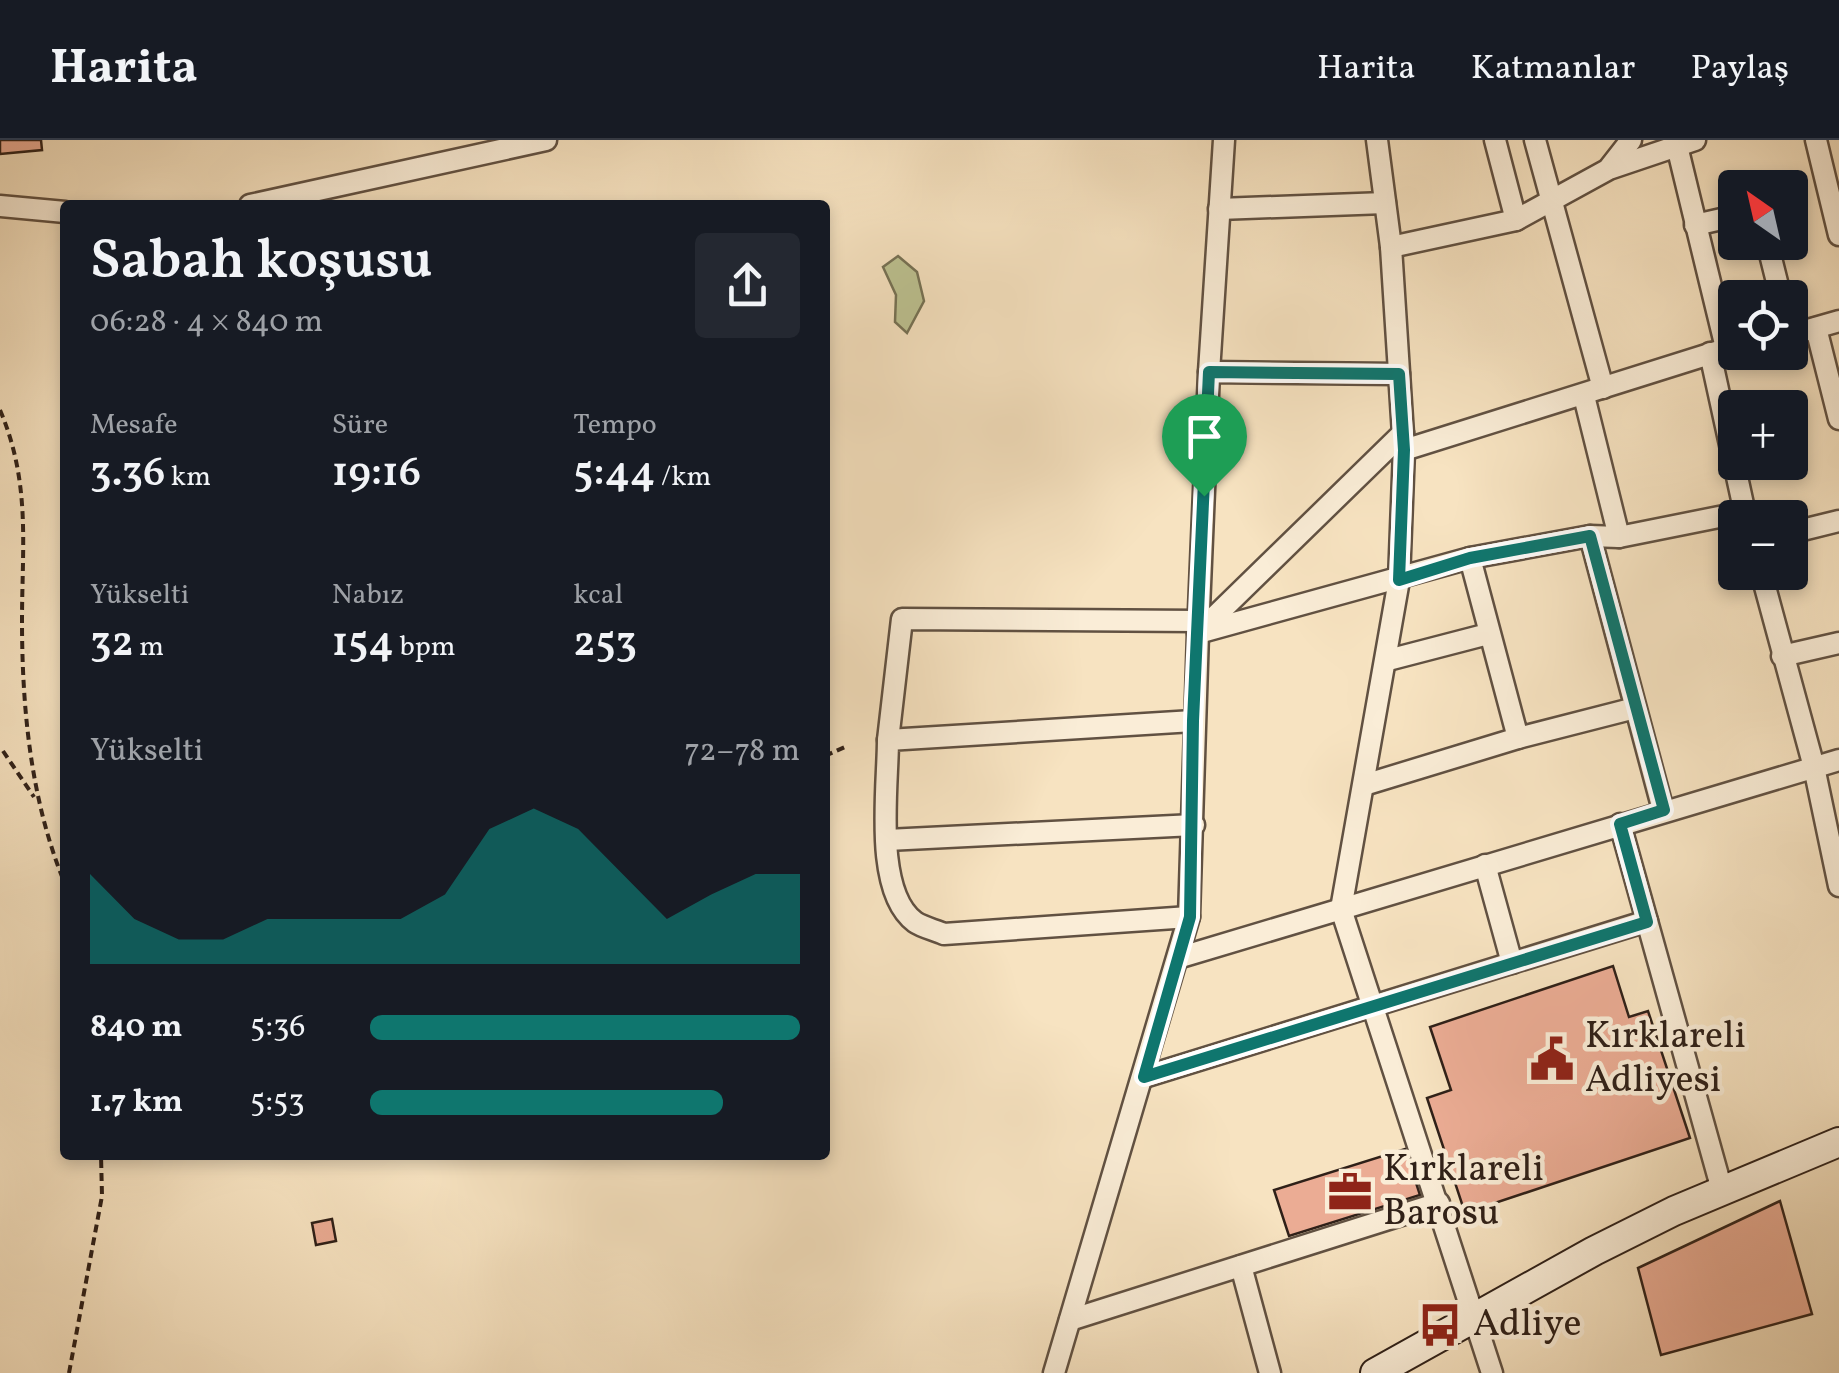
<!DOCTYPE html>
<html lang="tr">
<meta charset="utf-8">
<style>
:root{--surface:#171b24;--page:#242831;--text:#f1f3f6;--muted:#9ea1a6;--line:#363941;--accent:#0f766e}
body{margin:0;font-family:Vollkorn,serif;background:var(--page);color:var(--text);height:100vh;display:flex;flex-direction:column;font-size:38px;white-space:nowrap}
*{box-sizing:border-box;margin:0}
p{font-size:32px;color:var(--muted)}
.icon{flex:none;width:55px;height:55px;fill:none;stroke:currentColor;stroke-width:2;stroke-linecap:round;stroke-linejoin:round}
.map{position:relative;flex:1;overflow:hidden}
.panel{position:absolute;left:60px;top:60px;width:770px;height:960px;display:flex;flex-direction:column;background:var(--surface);border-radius:10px;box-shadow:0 5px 15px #0003}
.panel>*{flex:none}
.needle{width:65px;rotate:326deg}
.controls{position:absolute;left:1718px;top:30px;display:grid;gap:20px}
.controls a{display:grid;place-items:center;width:90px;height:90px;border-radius:10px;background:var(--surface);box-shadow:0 5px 15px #0003;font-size:50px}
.pin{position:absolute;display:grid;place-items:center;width:85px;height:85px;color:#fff;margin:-102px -42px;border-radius:50% 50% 50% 0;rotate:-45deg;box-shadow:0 0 10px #0007}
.pin .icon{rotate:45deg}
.round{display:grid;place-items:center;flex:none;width:105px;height:105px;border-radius:10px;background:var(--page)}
.headline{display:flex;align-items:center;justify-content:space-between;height:170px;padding:0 30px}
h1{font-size:55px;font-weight:600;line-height:75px}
.metrics{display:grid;grid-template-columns:repeat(3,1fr);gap:15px;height:170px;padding:10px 30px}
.metrics div{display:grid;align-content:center}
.metrics b{font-size:42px;font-weight:600}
.metrics small{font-size:28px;font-weight:400}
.metrics p{font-size:28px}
.chart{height:280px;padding:20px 30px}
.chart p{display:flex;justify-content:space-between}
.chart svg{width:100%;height:180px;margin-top:10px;fill:var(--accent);opacity:.7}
ul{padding:0 30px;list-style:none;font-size:32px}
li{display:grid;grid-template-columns:160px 120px 1fr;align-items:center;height:75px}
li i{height:25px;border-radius:12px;background:var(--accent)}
header{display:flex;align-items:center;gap:60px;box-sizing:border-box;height:140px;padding:0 50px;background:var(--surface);border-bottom:2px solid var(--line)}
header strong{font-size:48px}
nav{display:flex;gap:55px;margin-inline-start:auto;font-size:35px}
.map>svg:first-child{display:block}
.green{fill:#bdc392;stroke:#767255;stroke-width:2.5}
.building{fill:#ebac94;stroke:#2f2018;stroke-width:2.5}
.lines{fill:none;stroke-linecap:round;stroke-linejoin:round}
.street-casing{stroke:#615142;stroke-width:25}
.secondary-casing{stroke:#2f2018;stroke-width:32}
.path{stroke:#2f2018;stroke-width:4;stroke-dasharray:8 5;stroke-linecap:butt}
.street{stroke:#faedd7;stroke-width:20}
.secondary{stroke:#faedd7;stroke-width:28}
.route-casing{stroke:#fff;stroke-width:20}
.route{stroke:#0f766e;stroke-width:12}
.labels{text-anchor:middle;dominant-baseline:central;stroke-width:9;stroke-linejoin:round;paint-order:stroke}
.poi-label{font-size:38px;fill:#2f2018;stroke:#faedd7;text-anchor:start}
</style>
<header>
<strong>Harita</strong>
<nav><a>Harita</a><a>Katmanlar</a><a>Paylaş</a></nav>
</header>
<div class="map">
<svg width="1839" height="1233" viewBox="0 0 1839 1233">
<rect width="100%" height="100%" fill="#f7e3c1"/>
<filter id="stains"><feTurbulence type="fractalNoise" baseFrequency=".002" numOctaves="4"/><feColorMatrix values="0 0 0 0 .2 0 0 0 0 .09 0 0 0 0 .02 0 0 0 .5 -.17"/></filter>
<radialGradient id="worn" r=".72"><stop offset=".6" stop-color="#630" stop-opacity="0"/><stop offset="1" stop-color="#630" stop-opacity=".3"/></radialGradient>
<polygon class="green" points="898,116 917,132 924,161 907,193 895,182 896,155 883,127"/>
<g class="building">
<polygon points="0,0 41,0 42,10 0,14"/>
<polygon points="1613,826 1629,877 1648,871 1690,998 1465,1073 1427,958 1451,950 1430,887"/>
<polygon points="1405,1009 1420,1055 1289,1096 1274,1050"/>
<polygon points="1780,1061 1812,1174 1661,1215 1638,1128"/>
<polygon points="332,1079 336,1101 316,1105 312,1083"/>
</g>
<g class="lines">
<g class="street-casing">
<g id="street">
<polyline points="1377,0 1391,107 1404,310 1399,440 1341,769 1492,1233"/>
<polyline points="1495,0 1516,80"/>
<polyline points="1535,0 1603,248"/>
<polyline points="1816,0 1839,95"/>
<polyline points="1677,6 1726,208"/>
<polyline points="1610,27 1631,0"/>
<polyline points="250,65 546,0"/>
<polyline points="0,66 65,72"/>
<polyline points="1219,69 1385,63"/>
<polyline points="1695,85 1735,76"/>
<polyline points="1767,102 1781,158"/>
<polyline points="1391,107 1516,80 1609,29 1695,0"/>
<polyline points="1816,188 1839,279"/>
<polyline points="1790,195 1839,181"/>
<polyline points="1710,213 1746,378"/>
<polyline points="1209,232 1224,0"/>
<polyline points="1399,234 1209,232 1198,493 1470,418 1590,396 1619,397 1744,372"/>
<polyline points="1584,256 1619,397"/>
<polyline points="1404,310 1735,206"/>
<polyline points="1790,393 1839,381"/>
<polyline points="1590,396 1663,670"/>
<polyline points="1470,418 1518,598 1635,568"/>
<polyline points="1761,432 1814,627 1839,746"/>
<polyline points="1782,516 1839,503"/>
<polyline points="1388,520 1488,494"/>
<polyline points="888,600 902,479 1198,481"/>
<polyline points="1364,645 1518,598"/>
<polyline points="1620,684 1722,1050"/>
<polyline points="887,700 1194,685"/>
<polyline points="1485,725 1512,823"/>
<path d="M 1189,777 L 944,794 C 935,790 922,787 915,782 C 873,751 888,647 888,600 L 1193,581"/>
<polyline points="1181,817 1839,620"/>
<polyline points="1144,937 1647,781"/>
<polyline points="1241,1126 1270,1233"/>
<polyline points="1070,1180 1439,1063"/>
<polyline points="1054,1233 1189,777 1198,493 1403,293"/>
</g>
</g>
<g class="secondary-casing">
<polyline id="secondary" points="1375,1233 1594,1111 1674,1071 1839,1002"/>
</g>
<g class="path">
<path d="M 0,270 C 31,343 22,406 22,481 C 22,570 31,662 65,744"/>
<polyline points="3,611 34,657"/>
<polyline points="825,616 847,606"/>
<polyline points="69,1233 102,1056 101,1015"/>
</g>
<use href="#street" class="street"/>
<use href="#secondary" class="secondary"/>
</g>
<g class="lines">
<g class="route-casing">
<polygon id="route" points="1209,232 1399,234 1404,310 1399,440 1470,418 1590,396 1664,670 1620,684 1647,782 1144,937 1190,777 1193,581"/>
</g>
<use href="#route" class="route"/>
</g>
<defs>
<g id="civic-bare" transform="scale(3.45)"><path d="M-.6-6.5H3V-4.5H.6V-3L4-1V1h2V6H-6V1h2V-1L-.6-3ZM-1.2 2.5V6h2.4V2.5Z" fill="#8f2418" stroke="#faedd7" stroke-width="2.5" paint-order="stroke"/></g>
<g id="office-bare" transform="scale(3.45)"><path d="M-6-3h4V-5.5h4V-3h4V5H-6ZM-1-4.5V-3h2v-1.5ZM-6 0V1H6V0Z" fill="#8f2418" stroke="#faedd7" stroke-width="2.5" paint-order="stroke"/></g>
<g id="bus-bare" transform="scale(3.45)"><path d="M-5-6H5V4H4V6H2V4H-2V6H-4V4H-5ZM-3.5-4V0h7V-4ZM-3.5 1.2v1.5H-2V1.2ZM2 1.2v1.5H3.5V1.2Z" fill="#8f2418" stroke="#faedd7" stroke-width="2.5" paint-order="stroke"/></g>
</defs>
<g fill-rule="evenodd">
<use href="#civic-bare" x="1552" y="919"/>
<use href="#office-bare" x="1350" y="1052"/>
<use href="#bus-bare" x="1440" y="1185"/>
</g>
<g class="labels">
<g class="poi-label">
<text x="1585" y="897">Kırklareli<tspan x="1585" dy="44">Adliyesi</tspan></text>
<text x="1383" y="1030">Kırklareli<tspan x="1383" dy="44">Barosu</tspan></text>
<text x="1473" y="1185">Adliye</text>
</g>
</g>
<rect width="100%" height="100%" filter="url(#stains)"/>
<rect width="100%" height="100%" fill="url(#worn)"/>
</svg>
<div class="controls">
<a><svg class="needle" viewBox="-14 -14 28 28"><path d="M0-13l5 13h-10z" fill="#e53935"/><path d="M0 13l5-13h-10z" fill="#9ea1a6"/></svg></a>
<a><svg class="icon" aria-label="locate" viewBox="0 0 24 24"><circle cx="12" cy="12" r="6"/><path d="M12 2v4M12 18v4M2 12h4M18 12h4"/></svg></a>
<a>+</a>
<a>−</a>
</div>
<div class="pin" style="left:1204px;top:356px;background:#1e9e55"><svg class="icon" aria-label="arrive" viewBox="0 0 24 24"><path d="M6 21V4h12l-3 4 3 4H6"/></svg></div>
<section class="panel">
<div class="headline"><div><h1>Sabah koşusu</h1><p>06:28 · 4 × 840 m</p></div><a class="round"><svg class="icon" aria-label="share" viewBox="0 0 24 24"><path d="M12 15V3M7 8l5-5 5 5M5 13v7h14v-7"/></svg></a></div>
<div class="metrics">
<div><p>Mesafe</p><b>3.36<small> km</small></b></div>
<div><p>Süre</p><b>19:16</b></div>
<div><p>Tempo</p><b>5:44<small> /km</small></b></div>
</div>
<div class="metrics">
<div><p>Yükselti</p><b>32<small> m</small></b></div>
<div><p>Nabız</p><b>154<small> bpm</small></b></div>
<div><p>kcal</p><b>253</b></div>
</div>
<div class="chart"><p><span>Yükselti</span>72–78 m</p>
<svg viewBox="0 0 160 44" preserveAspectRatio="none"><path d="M0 44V22L10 33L20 38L30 38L40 33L50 33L60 33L70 33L80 27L90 11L100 6L110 11L120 22L130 33L140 27L150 22L160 22V44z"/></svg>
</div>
<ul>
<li><b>840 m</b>5:36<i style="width:100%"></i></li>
<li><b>1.7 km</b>5:53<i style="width:82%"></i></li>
</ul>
</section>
</div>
